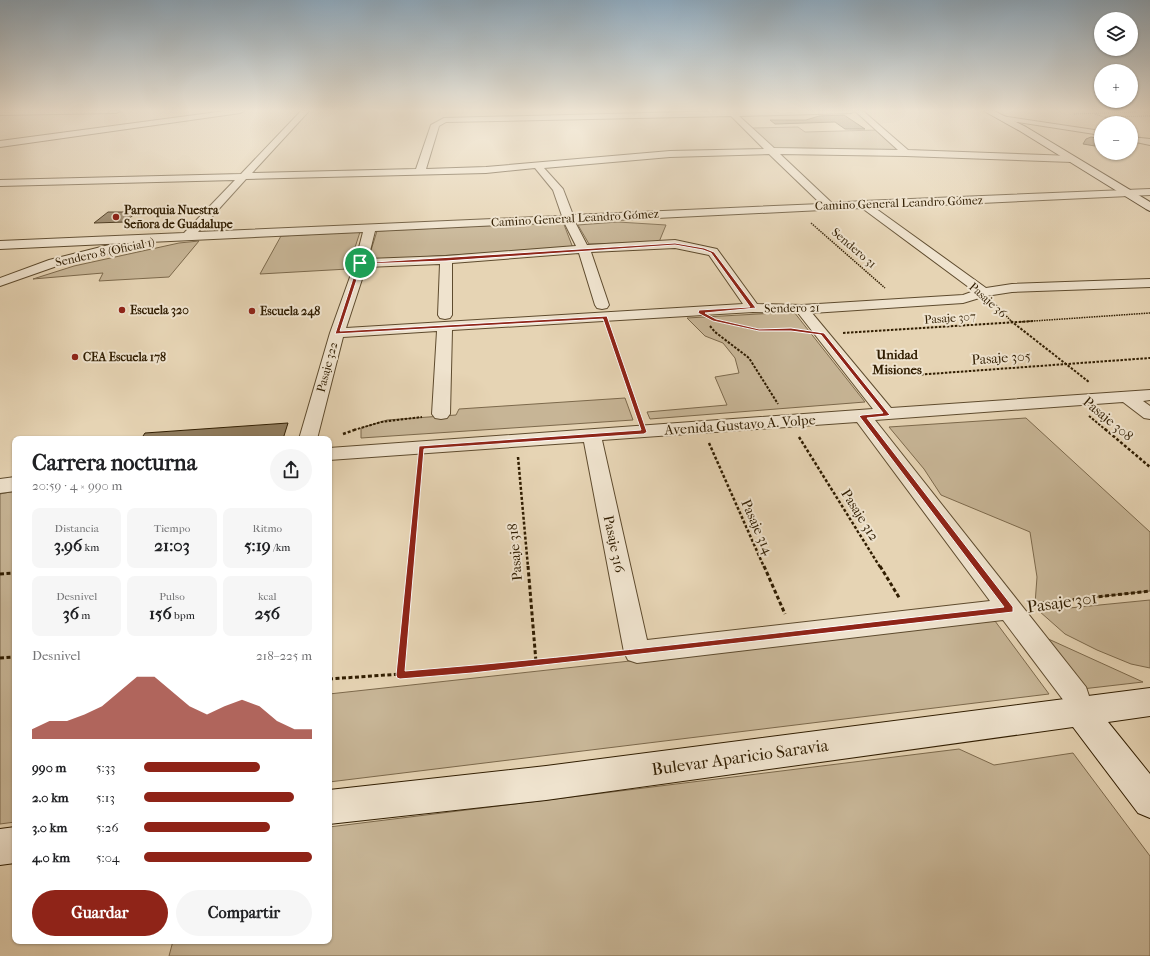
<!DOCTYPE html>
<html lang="es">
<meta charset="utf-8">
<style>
:root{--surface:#fff;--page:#f6f6f6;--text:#202124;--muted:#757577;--accent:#8f2418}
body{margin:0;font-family:"IM FELL French Canon",serif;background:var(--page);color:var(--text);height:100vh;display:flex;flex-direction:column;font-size:15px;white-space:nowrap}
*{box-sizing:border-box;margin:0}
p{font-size:13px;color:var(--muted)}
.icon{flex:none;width:22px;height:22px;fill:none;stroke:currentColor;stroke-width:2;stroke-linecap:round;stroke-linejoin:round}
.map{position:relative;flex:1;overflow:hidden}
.panel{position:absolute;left:12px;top:436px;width:320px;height:508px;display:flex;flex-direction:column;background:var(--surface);border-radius:8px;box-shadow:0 1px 3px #0004}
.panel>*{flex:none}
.buttons{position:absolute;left:1094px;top:12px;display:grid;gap:8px}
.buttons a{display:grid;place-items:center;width:44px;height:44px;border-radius:50%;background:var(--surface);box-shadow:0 1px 3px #0004;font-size:20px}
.pin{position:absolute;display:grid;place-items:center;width:34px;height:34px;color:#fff;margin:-17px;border:2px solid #fff;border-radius:50%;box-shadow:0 1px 4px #0007}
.round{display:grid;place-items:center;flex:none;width:42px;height:42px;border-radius:21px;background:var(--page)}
.head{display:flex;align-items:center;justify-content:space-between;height:68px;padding:0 20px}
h1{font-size:22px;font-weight:800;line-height:30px}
.figures{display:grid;grid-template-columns:repeat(3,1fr);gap:6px;height:68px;padding:4px 20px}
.figures div{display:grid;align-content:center;border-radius:8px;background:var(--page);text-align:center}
.figures b{font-size:17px;font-weight:800}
.figures small{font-size:11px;font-weight:400}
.figures p{font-size:11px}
.chart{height:112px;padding:8px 20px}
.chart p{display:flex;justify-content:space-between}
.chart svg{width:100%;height:72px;margin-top:4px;fill:var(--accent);opacity:.7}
.cta{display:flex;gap:8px;margin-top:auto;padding:8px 20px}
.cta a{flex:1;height:46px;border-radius:24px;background:var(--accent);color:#fff;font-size:16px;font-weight:800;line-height:46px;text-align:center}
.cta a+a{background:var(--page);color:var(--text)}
ul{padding:0 20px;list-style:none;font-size:13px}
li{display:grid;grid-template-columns:64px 48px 1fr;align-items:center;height:30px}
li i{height:10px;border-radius:5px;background:var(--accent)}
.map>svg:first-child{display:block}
.green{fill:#c7b596;stroke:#7c694c}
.building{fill:#8f7c5e;stroke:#301d01}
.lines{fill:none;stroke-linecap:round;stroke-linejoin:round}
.street-casing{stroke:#5e4b2e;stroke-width:2}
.secondary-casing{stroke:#301d01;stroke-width:2}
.path-far4{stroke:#301d01;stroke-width:1;stroke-dasharray:1 1;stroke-linecap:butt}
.path-far3{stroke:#301d01;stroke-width:1.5;stroke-dasharray:1.5 1;stroke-linecap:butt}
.path-far2{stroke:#301d01;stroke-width:2;stroke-dasharray:2.5 1.5;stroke-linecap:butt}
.path-far1{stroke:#301d01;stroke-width:2.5;stroke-dasharray:3 2;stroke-linecap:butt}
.path{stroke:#301d01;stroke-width:3;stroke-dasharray:4 2.5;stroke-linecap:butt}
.street{fill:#efe3ce;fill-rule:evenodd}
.secondary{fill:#efe3ce;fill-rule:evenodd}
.route{fill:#8f2418;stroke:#fff;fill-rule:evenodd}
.poi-dot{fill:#8f2418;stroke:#efe3ce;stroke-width:1.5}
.labels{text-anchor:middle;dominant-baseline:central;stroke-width:4;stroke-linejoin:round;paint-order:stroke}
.far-street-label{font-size:12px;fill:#301d01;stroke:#efe3ce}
.far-poi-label{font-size:12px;font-weight:bold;fill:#301d01;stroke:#efe3ce;text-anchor:start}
.far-neighbourhood-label{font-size:13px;font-weight:bold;fill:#301d01;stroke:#efe3ce}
.street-label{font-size:14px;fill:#301d01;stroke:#efe3ce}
.near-street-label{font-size:17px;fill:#301d01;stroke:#efe3ce}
</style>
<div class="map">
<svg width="1150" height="956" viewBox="0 0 1150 956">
<rect width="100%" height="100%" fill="#e6d4b4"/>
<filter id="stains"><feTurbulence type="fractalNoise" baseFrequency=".005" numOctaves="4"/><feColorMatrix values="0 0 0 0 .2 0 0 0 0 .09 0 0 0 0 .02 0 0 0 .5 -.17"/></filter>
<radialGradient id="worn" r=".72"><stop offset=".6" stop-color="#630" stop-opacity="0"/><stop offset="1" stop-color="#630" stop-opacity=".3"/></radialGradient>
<g class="green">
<polygon points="798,127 805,132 877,130 896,149 892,151 777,150 772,147 753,128"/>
<polygon points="563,222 573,248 368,260 377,231"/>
<polygon points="618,222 666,225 659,242 589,244 578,225"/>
<polygon points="360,232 348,269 260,274 281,236"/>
<polygon points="199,241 169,277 99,281 103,273 33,279 74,266 179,243"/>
<polygon points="794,312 865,402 650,419 647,412 727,405 715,377 739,373 735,358 723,343 705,336 687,318"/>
<polygon points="625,398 633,420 361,438 361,428 387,420 456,415 459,409"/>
<polygon points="1026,418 1150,532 1150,591 1035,604 1037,577 1030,532 941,495 924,469 889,427"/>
<polygon points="15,491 15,500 13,502 15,503 15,822 0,824 0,494"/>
<polygon points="1150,600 1150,668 1131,664 1097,650 1065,634 1039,611"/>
<polygon points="995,621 1049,694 329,782 329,694"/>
<polygon points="1044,637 1143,682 1082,689"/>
<polygon points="959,749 994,765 1073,753 1150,856 1150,956 169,956 173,941 329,941 329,827"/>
</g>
<g class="building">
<polygon points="844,115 865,129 845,129 835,122 775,124 770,120 806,120 819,116"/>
<polygon points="1091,137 1101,139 1101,147 1083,144 1086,139"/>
<polygon points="108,212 137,212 125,222 94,223"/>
<polygon points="288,423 283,439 141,439 145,433"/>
</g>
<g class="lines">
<g class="street-casing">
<g id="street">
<polygon points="0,111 120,111 116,113 0,115"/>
<polygon points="225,111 244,111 240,113 0,147 0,141"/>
<path d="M 301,111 L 309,111 L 252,173 L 416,169 L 431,125 L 444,118 L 726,111 L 855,111 L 851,113 L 739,116 L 774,148 L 898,150 L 855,111 L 863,111 L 908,150 L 1072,156 L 1076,159 L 1072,162 L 906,156 L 780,154 L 832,203 L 863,201 L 1150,189 L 1150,195 L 875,208 L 986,288 L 1012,284 L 1150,279 L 1150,287 L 1012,292 L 986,296 L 963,303 L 812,313 L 891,408 L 1150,390 L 1150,400 L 1143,401 L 1150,406 L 1150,419 L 1144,418 L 1123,402 L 875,420 L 1086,687 L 1094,711 L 1090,720 L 1080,724 L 1070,720 L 1064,701 L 1003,620 L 637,663 L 628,660 L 624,652 L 584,442 L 329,460 L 329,448 L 873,409 L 798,313 L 753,312 L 452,330 L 450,414 L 447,418 L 441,419 L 435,418 L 432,414 L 437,331 L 343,337 L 317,439 L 299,439 L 330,333 L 355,263 L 363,232 L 0,249 L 0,241 L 184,233 L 235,180 L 0,186 L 0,180 L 241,174 ZM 731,116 L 764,149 L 670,151 L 486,167 L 426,169 L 439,126 L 446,122 ZM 769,154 L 821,204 L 573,215 L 563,189 L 544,168 L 670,157 ZM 535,168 L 553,190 L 562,216 L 198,232 L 246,179 L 486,173 ZM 862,208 L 974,291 L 963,295 L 802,305 L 757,304 L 717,249 L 675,240 L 587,245 L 575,222 ZM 564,222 L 576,246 L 446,256 L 368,259 L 375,231 ZM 675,248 L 709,255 L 743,304 L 346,328 L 366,267 L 440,264 L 438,315 L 440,318 L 445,319 L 450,318 L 452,315 L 452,263 L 579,253 L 595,305 L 597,308 L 602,309 L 607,308 L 609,305 L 591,252 ZM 857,422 L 990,601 L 647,640 L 602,440 Z"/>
<polygon points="1001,116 1101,131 1101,135 1004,120 1001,120"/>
<polygon points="1131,137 1150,139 1150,145 1131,141"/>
<polygon points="109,245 113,246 115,249 113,252 57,266 0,286 0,278 49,260"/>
<polygon points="15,477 15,491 0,493 0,479"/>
</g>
</g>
<g class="secondary-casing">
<g id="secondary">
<polygon points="984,111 994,111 1026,127 1150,202 1150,211 1146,209 1020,131"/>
<polygon points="1150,688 1150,716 1108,722 1150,774 1150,818 1138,813 1073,727 546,800 329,824 329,790 546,766"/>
<polygon points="15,827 15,863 0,865 0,829"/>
</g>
</g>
<g class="path-far4">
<polyline points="1074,114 1136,112 1133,111"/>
<polyline points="1095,114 1121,123"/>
<polyline points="1105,117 1150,116"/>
</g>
<g class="path-far3">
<polyline points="811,223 885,288"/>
<polyline points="996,305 1012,322"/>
<polyline points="1019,322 1150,313"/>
</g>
<g class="path-far2">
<polyline points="1011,321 1089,382"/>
<polyline points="710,326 715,332 749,358 778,404"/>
<polyline points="740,326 759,330 796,330"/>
<polyline points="610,332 638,415"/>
<polyline points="843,333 1034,321"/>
<polyline points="877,373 915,375 1150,358"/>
<polyline points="1089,416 1106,430"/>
<polyline points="354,430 381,422 422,417"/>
</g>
<g class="path-far1">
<polyline points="1105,429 1150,467"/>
<polyline points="343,434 357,429"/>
<polyline points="799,437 880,567"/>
<polyline points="709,443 764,567"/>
<polyline points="518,457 528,567"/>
<polyline points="410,567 419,464"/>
</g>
<g class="path">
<polyline points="528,566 536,662"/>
<polyline points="764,566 785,614"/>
<polyline points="880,566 900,599"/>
<polyline points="0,574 15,573"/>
<polyline points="1034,604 1150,591"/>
<polyline points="0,658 15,657"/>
<polyline points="400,675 410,566"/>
<polyline points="329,679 472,669 613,654"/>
</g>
<use href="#street" class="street"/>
<use href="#secondary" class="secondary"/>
</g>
<linearGradient id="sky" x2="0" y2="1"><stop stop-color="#8ea8bb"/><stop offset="0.45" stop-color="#f4ecdd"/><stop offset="1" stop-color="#f4ecdd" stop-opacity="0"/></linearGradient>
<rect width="1150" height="245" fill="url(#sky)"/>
<path class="route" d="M 675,243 L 704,248 L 714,252 L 756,308 L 705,313 L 716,319 L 759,329 L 791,328 L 824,333 L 890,415 L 887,416 L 867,418 L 1013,607 L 1013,612 L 472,673 L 400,679 L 397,678 L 396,675 L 419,446 L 641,430 L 603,319 L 335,334 L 358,263 ZM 675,245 L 703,250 L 711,253 L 750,307 L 699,310 L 698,313 L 713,321 L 759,331 L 791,331 L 821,335 L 883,413 L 862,415 L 859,416 L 1004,607 C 804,629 605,655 405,671 L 424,449 L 644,434 L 647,432 L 607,316 L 340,331 L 362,264 L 446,261 Z"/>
<g class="poi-dot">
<circle cx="116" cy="217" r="4"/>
<circle cx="122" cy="310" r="4"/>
<circle cx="252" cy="311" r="4"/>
<circle cx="75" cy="357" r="4"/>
</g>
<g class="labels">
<g class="far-street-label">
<text transform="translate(899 203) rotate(-2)">Camino General Leandro Gómez</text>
<text transform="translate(575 218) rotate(-3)">Camino General Leandro Gómez</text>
<text transform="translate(854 248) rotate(41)">Sendero 31</text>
<text transform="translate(105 252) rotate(-12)">Sendero 8 (Oficial 1)</text>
<text transform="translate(988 300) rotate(42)">Pasaje 36</text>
<text transform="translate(792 308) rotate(-1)">Sendero 21</text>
<text transform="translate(950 318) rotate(-4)">Pasaje 307</text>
<text transform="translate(327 367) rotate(-75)">Pasaje 322</text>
</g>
<g class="far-poi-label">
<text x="124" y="210">Parroquia Nuestra<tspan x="124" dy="14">Señora de Guadalupe</tspan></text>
<text x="130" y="310">Escuela 320</text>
<text x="260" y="311">Escuela 248</text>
<text x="83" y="357">CEA Escuela 178</text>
</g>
<g class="far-neighbourhood-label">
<text x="897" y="354">Unidad<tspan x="897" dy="15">Misiones</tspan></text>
</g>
<g class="street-label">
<text transform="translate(1001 358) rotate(-4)">Pasaje 305</text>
<text transform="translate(1108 419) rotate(40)">Pasaje 308</text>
<text transform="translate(740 425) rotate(-4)">Avenida Gustavo A. Volpe</text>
<text transform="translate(860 515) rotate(58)">Pasaje 312</text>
<text transform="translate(757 527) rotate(66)">Pasaje 314</text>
<text transform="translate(614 544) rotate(78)">Pasaje 316</text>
<text transform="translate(515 552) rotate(-95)">Pasaje 318</text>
</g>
<g class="near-street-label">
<text transform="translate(1062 602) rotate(-8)">Pasaje 301</text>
<text transform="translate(740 757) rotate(-8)">Bulevar Aparicio Saravia</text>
</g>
</g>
<rect width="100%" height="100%" filter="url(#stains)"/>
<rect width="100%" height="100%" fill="url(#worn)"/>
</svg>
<div class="buttons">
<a><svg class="icon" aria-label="layers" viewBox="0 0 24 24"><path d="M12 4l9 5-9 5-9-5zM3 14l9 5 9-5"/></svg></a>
<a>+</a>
<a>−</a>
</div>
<div class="pin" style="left:360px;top:263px;background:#1e9e55"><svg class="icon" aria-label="arrive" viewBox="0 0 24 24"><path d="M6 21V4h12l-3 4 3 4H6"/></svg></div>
<section class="panel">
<div class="head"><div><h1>Carrera nocturna</h1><p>20:59 · 4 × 990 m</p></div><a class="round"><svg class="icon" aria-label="share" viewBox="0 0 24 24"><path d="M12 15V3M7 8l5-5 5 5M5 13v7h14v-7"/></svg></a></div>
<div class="figures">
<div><p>Distancia</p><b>3.96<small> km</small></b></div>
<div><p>Tiempo</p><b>21:03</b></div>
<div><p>Ritmo</p><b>5:19<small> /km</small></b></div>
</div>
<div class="figures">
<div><p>Desnivel</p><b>36<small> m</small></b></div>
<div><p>Pulso</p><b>156<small> bpm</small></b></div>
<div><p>kcal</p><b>256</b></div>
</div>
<div class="chart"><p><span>Desnivel</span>218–225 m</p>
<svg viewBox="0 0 160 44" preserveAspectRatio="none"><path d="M0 44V38L10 33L20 33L30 29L40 24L50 15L60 6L70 6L80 15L90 24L100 29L110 24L120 20L130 24L140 33L150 38L160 38V44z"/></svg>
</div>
<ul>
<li><b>990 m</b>5:33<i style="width:69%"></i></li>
<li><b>2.0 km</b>5:13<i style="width:89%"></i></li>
<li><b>3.0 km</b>5:26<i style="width:75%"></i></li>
<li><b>4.0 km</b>5:04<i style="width:100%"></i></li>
</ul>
<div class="cta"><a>Guardar</a><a>Compartir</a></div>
</section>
</div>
